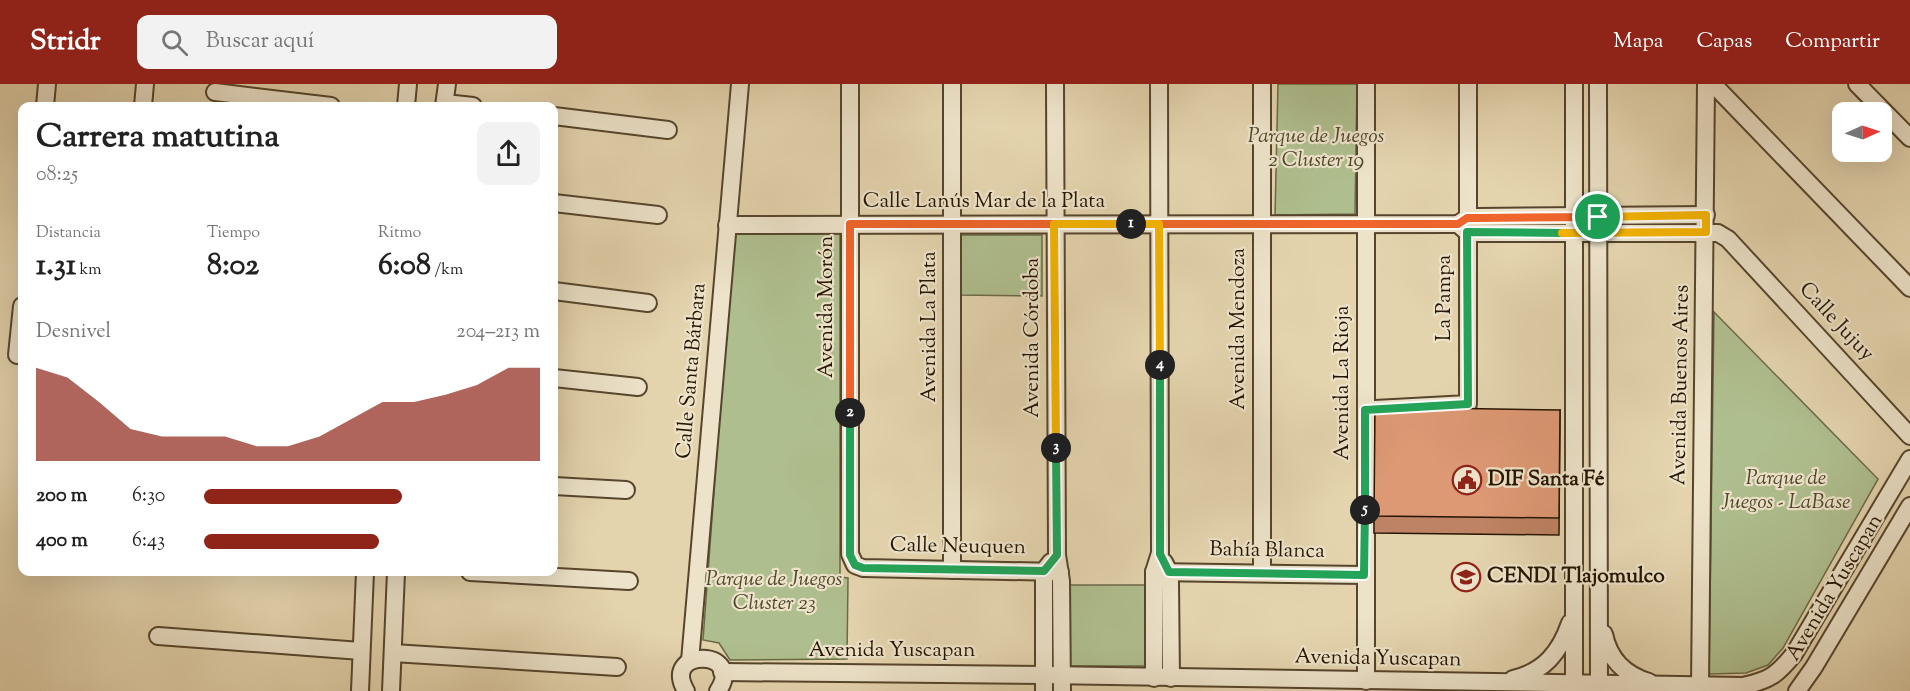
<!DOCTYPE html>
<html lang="es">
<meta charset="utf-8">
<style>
:root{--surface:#fff;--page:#f2f2f2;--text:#222;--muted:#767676;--accent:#8f2418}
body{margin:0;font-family:"Sorts Mill Goudy",serif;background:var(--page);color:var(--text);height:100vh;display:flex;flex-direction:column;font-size:22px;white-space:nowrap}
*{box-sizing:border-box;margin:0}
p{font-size:20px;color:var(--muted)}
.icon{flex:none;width:33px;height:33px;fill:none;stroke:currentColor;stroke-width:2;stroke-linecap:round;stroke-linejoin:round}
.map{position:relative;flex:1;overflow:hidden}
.panel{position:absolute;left:18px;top:18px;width:540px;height:474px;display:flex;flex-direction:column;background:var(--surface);border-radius:12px;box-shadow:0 6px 24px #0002}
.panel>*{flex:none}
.needle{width:39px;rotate:87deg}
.buttons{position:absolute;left:1832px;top:18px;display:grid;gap:12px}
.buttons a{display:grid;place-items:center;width:60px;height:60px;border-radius:12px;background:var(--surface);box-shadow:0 6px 24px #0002;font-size:30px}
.pin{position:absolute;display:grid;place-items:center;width:51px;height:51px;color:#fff;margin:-26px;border:3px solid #fff;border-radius:50%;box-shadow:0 2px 6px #0007}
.km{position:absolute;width:30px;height:30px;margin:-15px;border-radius:50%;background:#222;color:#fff;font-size:16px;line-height:30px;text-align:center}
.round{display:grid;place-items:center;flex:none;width:63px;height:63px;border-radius:12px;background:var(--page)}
.overview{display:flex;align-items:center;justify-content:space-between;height:102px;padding:0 18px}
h1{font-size:33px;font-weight:800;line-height:45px}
.stats{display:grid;grid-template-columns:repeat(3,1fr);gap:9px;height:102px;padding:6px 18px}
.stats div{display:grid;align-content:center}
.stats b{font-size:30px;font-weight:800}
.stats small{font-size:16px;font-weight:400}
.stats p{font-size:16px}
.chart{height:168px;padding:12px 18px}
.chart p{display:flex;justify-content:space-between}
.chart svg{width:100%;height:108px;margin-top:6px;fill:var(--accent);opacity:.7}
ul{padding:0 18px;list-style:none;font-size:20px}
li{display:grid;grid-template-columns:96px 72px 1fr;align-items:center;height:45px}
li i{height:15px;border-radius:8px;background:var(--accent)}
header{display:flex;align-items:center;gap:36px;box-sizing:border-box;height:84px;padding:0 30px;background:var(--accent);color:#fff}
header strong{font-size:28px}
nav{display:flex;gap:33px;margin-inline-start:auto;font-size:21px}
.search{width:420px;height:54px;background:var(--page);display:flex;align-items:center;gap:15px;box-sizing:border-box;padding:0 21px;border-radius:12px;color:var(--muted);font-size:22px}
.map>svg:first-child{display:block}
.green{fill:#afbe8e;stroke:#6a6a48;stroke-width:1.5}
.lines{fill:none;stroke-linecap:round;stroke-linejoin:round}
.minor-casing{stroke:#56452c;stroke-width:20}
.minor{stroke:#ede3ca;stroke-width:16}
.wall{fill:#be8364;stroke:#261501;stroke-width:1.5}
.building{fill:#dd9874;stroke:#261501;stroke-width:1.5}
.split-1-casing{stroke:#fff;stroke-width:12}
.split-2-casing{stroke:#fff;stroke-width:12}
.split-3-casing{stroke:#fff;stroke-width:12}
.split-4-casing{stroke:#fff;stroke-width:12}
.split-5-casing{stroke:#fff;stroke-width:12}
.split-6-casing{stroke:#fff;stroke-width:12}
.split-7-casing{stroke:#fff;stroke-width:12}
.split-1{stroke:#f0652b;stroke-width:8}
.split-2{stroke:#f0652b;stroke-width:8}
.split-3{stroke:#22a559;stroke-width:8}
.split-4{stroke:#f5b400;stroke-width:8}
.split-5{stroke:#22a559;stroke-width:8}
.split-6{stroke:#22a559;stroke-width:8}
.split-7{stroke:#f5b400;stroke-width:8}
.labels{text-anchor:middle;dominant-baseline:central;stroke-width:4.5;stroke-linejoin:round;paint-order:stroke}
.park-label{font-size:21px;font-style:italic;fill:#4f482b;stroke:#ede3ca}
.street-label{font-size:21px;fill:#261501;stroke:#ede3ca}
.poi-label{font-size:21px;font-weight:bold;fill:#261501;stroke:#ede3ca;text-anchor:start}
</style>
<header>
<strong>Stridr</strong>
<div class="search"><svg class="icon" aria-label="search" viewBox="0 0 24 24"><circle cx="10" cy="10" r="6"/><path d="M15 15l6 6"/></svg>Buscar aquí</div>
<nav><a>Mapa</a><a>Capas</a><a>Compartir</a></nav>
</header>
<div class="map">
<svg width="1910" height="607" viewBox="0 0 1910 607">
<rect width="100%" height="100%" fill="#e4d4ae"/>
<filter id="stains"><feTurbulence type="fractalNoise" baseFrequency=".00333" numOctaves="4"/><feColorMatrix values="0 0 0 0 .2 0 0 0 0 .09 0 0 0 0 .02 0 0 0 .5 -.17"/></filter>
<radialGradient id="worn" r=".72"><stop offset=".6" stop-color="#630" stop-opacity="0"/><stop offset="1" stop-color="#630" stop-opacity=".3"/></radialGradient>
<g class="green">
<polygon points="1278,0 1357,0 1355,130 1275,131"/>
<polygon points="840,149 840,493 848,494 847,575 730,576 719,559 703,556 733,150"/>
<polygon points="959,151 1042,151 1042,212 959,211"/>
<polygon points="1714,228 1878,395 1783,564 1768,581 1746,589 1709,590"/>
<polygon points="1067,501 1145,501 1146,582 1067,582"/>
</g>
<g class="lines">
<g class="minor-casing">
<g id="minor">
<polyline points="850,0 850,470 855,481 863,484 1060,488"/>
<polyline points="1055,0 1057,471 1061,497 1062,607"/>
<polyline points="1366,0 1366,597"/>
<polyline points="1574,0 1574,607"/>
<polyline points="1598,0 1599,607"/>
<polyline points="1713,0 1910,204"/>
<polyline points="1857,0 1910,54"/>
<polyline points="215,8 331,22"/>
<polyline points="445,19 473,22"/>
<polyline points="45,22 47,0"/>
<polyline points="143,22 145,0"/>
<polyline points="406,22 408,0"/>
<polyline points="444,22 447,0"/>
<polyline points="554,32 668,46"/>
<polyline points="554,119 658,131"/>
<polyline points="1458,140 1467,148 1478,149 1718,149 1728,155 1910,352"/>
<polyline points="727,141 1458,140 1467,134 1478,133 1706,131"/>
<polyline points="554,207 648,219"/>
<polyline points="17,271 22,222"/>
<polyline points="554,294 638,303"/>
<polyline points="1375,325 1468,320 1468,0"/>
<polyline points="554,402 626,406"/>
<polyline points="1164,478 1169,488 1170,499 1171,594"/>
<polyline points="952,486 952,0"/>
<polyline points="470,488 629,497"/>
<polyline points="1154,488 1364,491"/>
<polyline points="1262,489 1262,0"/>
<path d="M 1604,550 C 1609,575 1625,591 1649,598"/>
<polyline points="158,552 361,567"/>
<polyline points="393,569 617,583"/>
<polyline points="690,577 740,0"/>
<path d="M 722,588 L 1045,591 L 1743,602 C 1770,596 1777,591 1794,570 L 1910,375"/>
<polyline points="1154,594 1154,488 1160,469 1159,0"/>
<path d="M 1513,595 C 1544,588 1560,568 1570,539"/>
<polyline points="1700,602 1706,0"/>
<polyline points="360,607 365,488"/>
<polyline points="391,607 396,488"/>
<path d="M 686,607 C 660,563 746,565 718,607"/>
<polyline points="1044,607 1044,487 1051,478"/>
<polyline points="1797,607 1814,583 1910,422"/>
</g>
</g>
<use href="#minor" class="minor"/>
</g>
<polygon class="wall" points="1560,326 1559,451 1374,449 1374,432"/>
<polygon class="building" points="1375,323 1560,326 1559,434 1374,432"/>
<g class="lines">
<g class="split-1-casing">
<polyline id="split-1" points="1131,140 1458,140 1467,134 1478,134 1598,133"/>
</g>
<g class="split-2-casing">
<polyline id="split-2" points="850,329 850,140 1131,140"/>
</g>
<g class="split-3-casing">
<polyline id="split-3" points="850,329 850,471 855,481 863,484 1044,487 1057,471 1056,364"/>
</g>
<g class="split-4-casing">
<polyline id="split-4" points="1056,364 1054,140 1159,140 1160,281"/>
</g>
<g class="split-5-casing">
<polyline id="split-5" points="1160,281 1160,470 1169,488 1364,491 1365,426"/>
</g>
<g class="split-6-casing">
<polyline id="split-6" points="1365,426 1365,326 1468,320 1467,148 1562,149"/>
</g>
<g class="split-7-casing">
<polyline id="split-7" points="1562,149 1706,148 1706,131 1598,133"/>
</g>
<use href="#split-1" class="split-1"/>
<use href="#split-2" class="split-2"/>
<use href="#split-3" class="split-3"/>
<use href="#split-4" class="split-4"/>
<use href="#split-5" class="split-5"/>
<use href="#split-6" class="split-6"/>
<use href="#split-7" class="split-7"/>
</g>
<defs>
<g id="civic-ring" transform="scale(1.5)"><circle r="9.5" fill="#ede3ca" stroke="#8f2418" stroke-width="1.5"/><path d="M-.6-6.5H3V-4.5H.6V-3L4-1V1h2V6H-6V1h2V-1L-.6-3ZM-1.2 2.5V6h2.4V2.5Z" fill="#8f2418"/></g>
<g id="school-ring" transform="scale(1.5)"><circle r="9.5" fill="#ede3ca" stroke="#8f2418" stroke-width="1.5"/><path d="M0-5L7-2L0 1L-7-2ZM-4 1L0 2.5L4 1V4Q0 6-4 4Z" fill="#8f2418"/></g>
</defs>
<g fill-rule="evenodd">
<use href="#civic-ring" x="1467" y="396"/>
<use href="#school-ring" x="1466" y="493"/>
</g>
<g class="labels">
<g class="park-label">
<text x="1316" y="53">Parque de Juegos<tspan x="1316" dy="24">2 Cluster 19</tspan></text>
<text x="1786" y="395">Parque de<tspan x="1786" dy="24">Juegos - LaBase</tspan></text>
<text x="774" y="496">Parque de Juegos<tspan x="774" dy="24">Cluster 23</tspan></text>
</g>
<g class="street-label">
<text x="984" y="118">Calle Lanús Mar de la Plata</text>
<text transform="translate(1445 214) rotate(-90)">La Pampa</text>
<text transform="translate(827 223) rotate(-90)">Avenida Morón</text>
<text transform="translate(1836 238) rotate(47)">Calle Jujuy</text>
<text transform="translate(930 243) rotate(-90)">Avenida La Plata</text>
<text transform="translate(1239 245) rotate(-90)">Avenida Mendoza</text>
<text transform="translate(1033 254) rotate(-90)">Avenida Córdoba</text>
<text transform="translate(692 287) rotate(-85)">Calle Santa Bárbara</text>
<text transform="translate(1343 299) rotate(-90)">Avenida La Rioja</text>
<text transform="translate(1681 301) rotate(-89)">Avenida Buenos Aires</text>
<text transform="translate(958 463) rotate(1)">Calle Neuquen</text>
<text transform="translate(1267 467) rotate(1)">Bahía Blanca</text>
<text transform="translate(1835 504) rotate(-59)">Avenida Yuscapan</text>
<text x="892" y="567">Avenida Yuscapan</text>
<text transform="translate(1378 575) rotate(1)">Avenida Yuscapan</text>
</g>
<g class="poi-label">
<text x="1488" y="396">DIF Santa Fé</text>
<text x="1487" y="493">CENDI Tlajomulco</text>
</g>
</g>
<rect width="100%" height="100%" filter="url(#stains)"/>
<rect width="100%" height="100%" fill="url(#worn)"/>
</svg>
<div class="buttons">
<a><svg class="needle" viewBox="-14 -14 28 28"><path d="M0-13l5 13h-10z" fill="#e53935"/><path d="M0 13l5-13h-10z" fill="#767676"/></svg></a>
</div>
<div class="pin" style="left:1598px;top:133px;background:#1e9e55"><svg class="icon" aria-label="arrive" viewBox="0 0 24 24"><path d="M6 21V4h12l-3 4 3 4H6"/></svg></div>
<b class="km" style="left:1131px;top:140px">1</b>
<b class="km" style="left:850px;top:329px">2</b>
<b class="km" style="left:1056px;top:364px">3</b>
<b class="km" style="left:1160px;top:281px">4</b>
<b class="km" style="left:1365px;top:426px">5</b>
<section class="panel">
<div class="overview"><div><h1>Carrera matutina</h1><p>08:25</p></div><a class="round"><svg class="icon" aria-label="share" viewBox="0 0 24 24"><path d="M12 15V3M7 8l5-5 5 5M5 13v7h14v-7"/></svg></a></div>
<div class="stats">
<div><p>Distancia</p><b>1.31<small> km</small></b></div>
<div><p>Tiempo</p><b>8:02</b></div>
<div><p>Ritmo</p><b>6:08<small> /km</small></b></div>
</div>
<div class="chart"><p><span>Desnivel</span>204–213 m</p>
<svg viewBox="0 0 160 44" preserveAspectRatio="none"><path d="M0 44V6L10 10L20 20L30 31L40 34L50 34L60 34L70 38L80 38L90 34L100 27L110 20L120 20L130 17L140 13L150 6L160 6V44z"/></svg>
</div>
<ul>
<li><b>200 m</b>6:30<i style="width:59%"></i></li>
<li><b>400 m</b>6:43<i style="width:52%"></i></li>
</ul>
</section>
</div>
